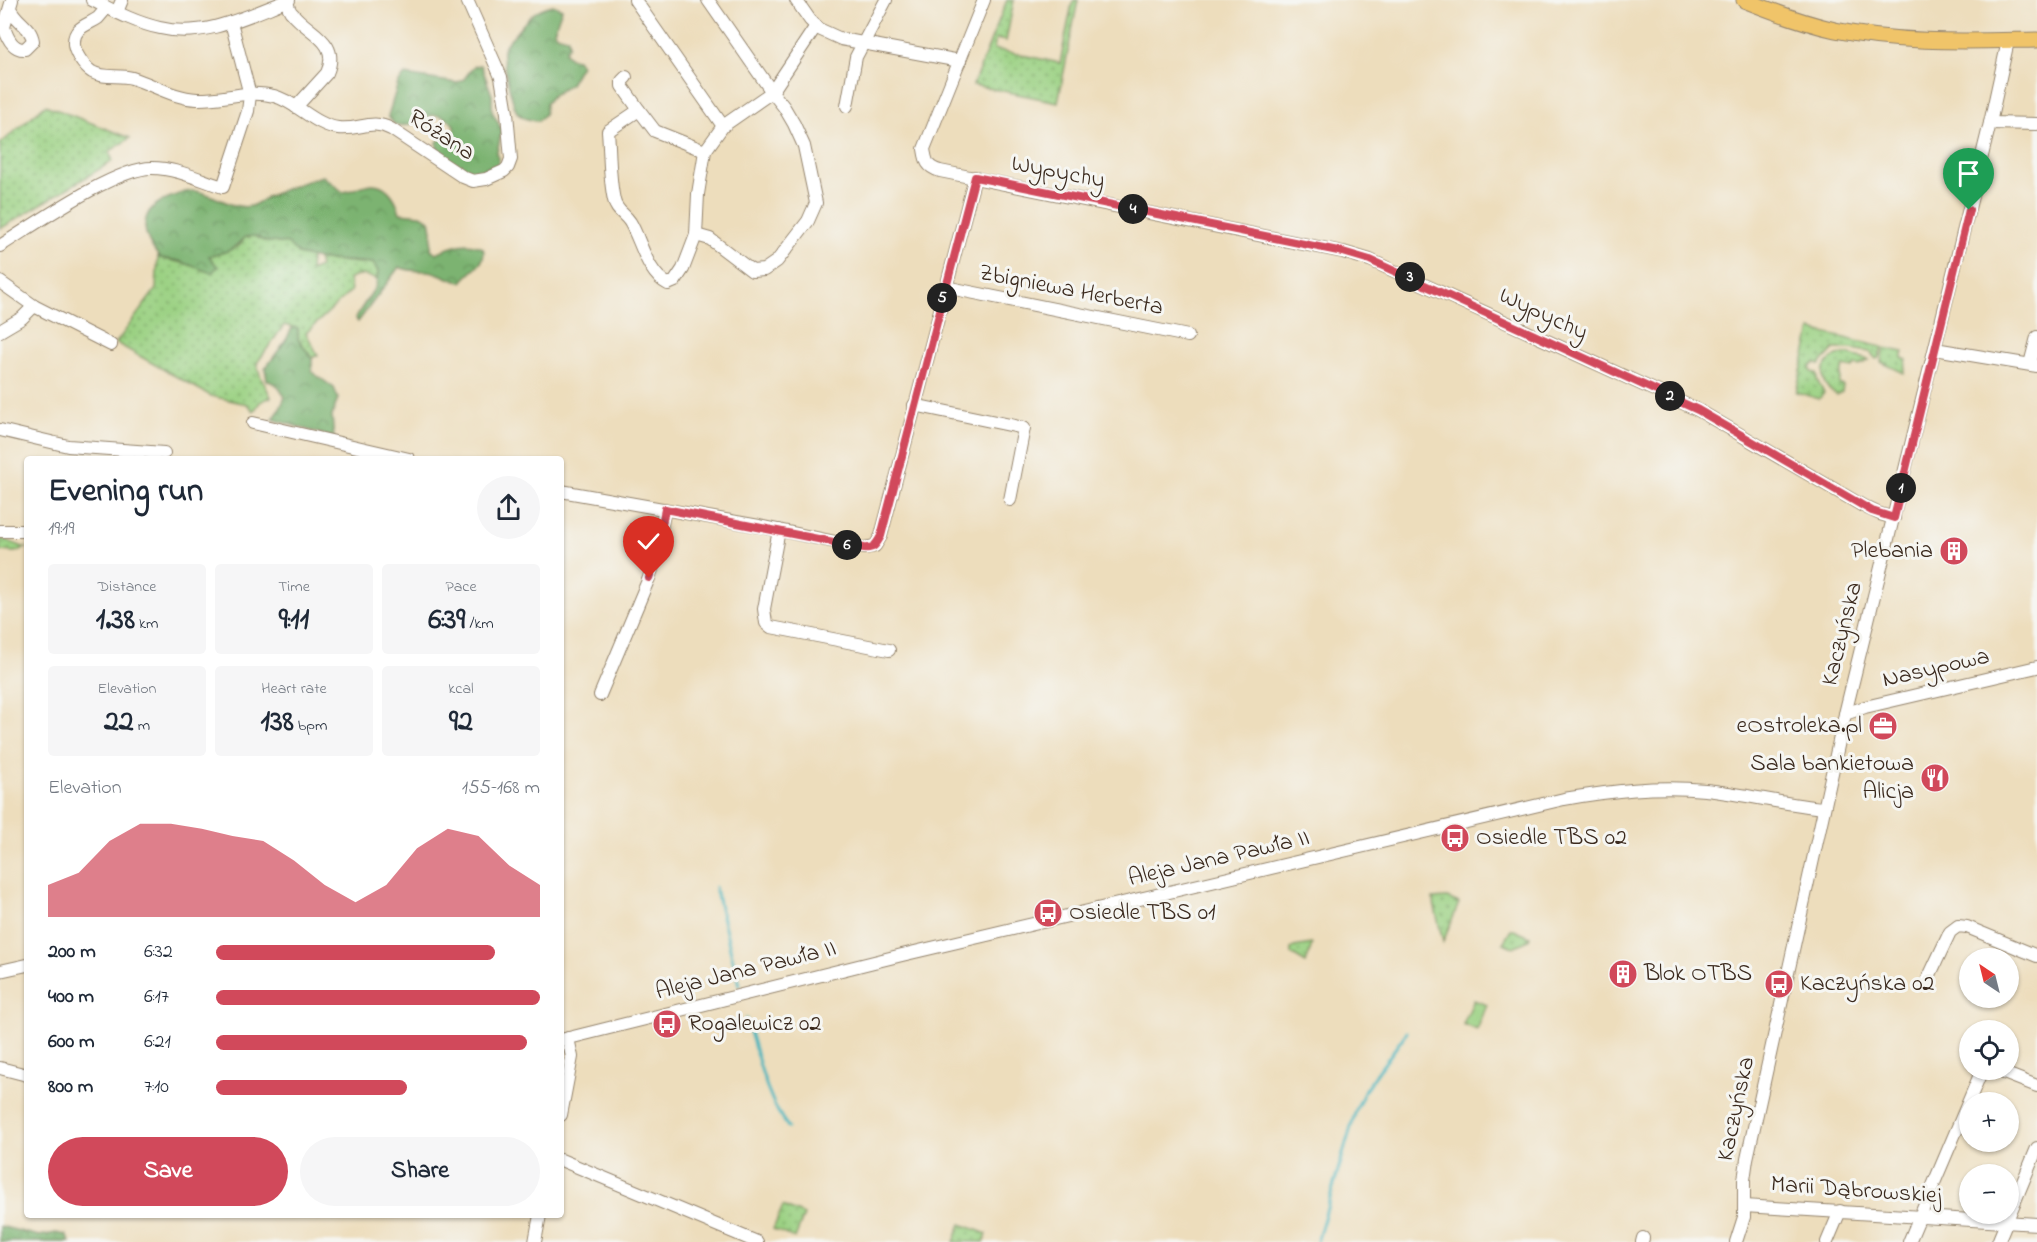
<!DOCTYPE html>
<meta charset="utf-8">
<style>
:root{--surface:#fff;--page:#f6f6f7;--text:#1f2937;--muted:#747a83;--accent:#d1495b}
body{margin:0;font-family:"Indie Flower",sans-serif;background:var(--page);color:var(--text);height:100vh;display:flex;flex-direction:column;font-size:22px;white-space:nowrap}
*{box-sizing:border-box;margin:0}
p{font-size:20px;color:var(--muted)}
.icon{flex:none;width:33px;height:33px;fill:none;stroke:currentColor;stroke-width:2;stroke-linecap:round;stroke-linejoin:round}
.map{position:relative;flex:1;overflow:hidden}
.drawer{position:absolute;left:24px;top:456px;width:540px;height:762px;display:flex;flex-direction:column;background:var(--surface);border-radius:6px;box-shadow:0 2px 4px #0004}
.drawer>*{flex:none}
.needle{width:39px;rotate:325deg}
.tools{position:absolute;left:1959px;top:948px;display:grid;gap:12px}
.tools a{display:grid;place-items:center;width:60px;height:60px;border-radius:50%;background:var(--surface);box-shadow:0 2px 4px #0004;font-size:30px}
.pin{position:absolute;display:grid;place-items:center;width:51px;height:51px;color:#fff;margin:-62px -26px;border-radius:50% 50% 50% 0;rotate:-45deg;box-shadow:0 0 6px #0007}
.pin .icon{rotate:45deg}
.km{position:absolute;width:30px;height:30px;margin:-15px;border-radius:50%;background:#222;color:#fff;font-size:16px;line-height:30px;text-align:center}
.round{display:grid;place-items:center;flex:none;width:63px;height:63px;border-radius:32px;background:var(--page)}
.overview{display:flex;align-items:center;justify-content:space-between;height:102px;padding:0 24px}
h1{font-size:33px;font-weight:700;line-height:45px}
.figures{display:grid;grid-template-columns:repeat(3,1fr);gap:9px;height:102px;padding:6px 24px}
.figures div{display:grid;align-content:center;border-radius:6px;background:var(--page);text-align:center}
.figures b{font-size:30px;font-weight:700}
.figures small{font-size:16px;font-weight:400}
.figures p{font-size:16px}
.chart{height:168px;padding:12px 24px}
.chart p{display:flex;justify-content:space-between}
.chart svg{width:100%;height:108px;margin-top:6px;fill:var(--accent);opacity:.7}
.button{display:flex;gap:12px;margin-top:auto;padding:12px 24px}
.button a{flex:1;height:69px;border-radius:36px;background:var(--accent);color:#fff;font-size:24px;font-weight:700;line-height:69px;text-align:center}
.button a+a{background:var(--page);color:var(--text)}
ul{padding:0 24px;list-style:none;font-size:20px}
li{display:grid;grid-template-columns:96px 72px 1fr;align-items:center;height:45px}
li i{height:15px;border-radius:8px;background:var(--accent)}
.map>svg:first-child{display:block}
.green{fill:url(#green-dots);stroke:#6b7e50;stroke-width:1.5}
.forest{fill:url(#forest-crowns);stroke:#5c6e48;stroke-width:1.5}
.pitch{fill:#9bd183;stroke:#6b7e50;stroke-width:1.5}
.lines{fill:none;stroke-linecap:round;stroke-linejoin:round}
.stream{stroke:#46b5be;stroke-width:3}
.minor-casing{stroke:#94846d;stroke-width:14}
.major-casing{stroke:#94846d;stroke-width:17}
.minor{stroke:#fff;stroke-width:12}
.major{stroke:#f0c469;stroke-width:15}
.route-casing{stroke:#fff;stroke-width:12}
.route{stroke:#d1495b;stroke-width:8}
.labels{text-anchor:middle;dominant-baseline:central;stroke-width:6;stroke-linejoin:round;paint-order:stroke}
.street-label{font-size:24px;fill:#3b2a1e;stroke:#f6f6f2}
.poi-label{font-size:24px;fill:#3b2a1e;stroke:#f6f6f2;text-anchor:start}
</style>
<div class="map">
<svg width="2037" height="1242" viewBox="0 0 2037 1242">
<defs>
<pattern id="green-dots" width="8" height="8" patternUnits="userSpaceOnUse" patternTransform="scale(1.5)"><rect width="8" height="8" fill="#9bd183"/><path d="M2 2h.1M6 6h.1" fill="none" stroke="#80aa6b" stroke-width="1.8" stroke-linecap="round"/></pattern>
<pattern id="forest-crowns" width="20" height="18" patternUnits="userSpaceOnUse" patternTransform="scale(1.5)"><rect width="20" height="18" fill="#7cb371"/><path d="M2 6a3 3 0 1 1 6 0M12 15a3 3 0 1 1 6 0" fill="none" stroke="#67925c"/></pattern>
</defs>
<rect width="100%" height="100%" fill="#f6f6f2"/>
<filter id="ink" filterUnits="userSpaceOnUse"><feTurbulence type="fractalNoise" baseFrequency=".0167" numOctaves="2"/><feDisplacementMap in="SourceGraphic" scale="12" xChannelSelector="R" yChannelSelector="G"/><feConvolveMatrix kernelMatrix="1 2 1 2 8 2 1 2 1" color-interpolation-filters="sRGB"/></filter>
<filter id="wash" filterUnits="userSpaceOnUse"><feTurbulence type="fractalNoise" baseFrequency=".008" numOctaves="4" result="noise"/><feDisplacementMap in="SourceGraphic" scale="24" xChannelSelector="R" yChannelSelector="G"/><feGaussianBlur stdDeviation="1.35" result="paint"/><feColorMatrix in="noise" values="0 0 0 0 0 0 0 0 0 0 0 0 0 0 0 0 0 1.4 0 .05"/><feComposite in="paint" operator="in"/></filter>
<g filter="url(#wash)">
<rect width="100%" height="100%" fill="#edddbc"/>
<g class="green">
<polygon points="1007,0 1014,0 1006,41 996,39 994,49 1060,63 1072,4 1074,0 1078,0 1058,102 973,85"/>
<polygon points="45,105 130,138 109,152 113,161 0,229 0,144"/>
<path d="M 255,236 L 264,241 L 289,244 L 298,254 L 311,257 L 310,271 L 320,267 L 318,259 L 360,263 L 373,263 L 378,271 L 377,280 C 366,275 360,272 349,279 L 351,291 L 306,333 L 318,355 L 312,358 L 298,339 L 298,328 L 284,325 L 257,363 L 260,375 L 271,397 L 260,402 L 254,411 L 247,404 L 211,396 L 116,343 L 156,289 L 158,254 L 160,258 L 192,265 L 209,256 L 239,246 L 245,237 Z"/>
<polygon points="1811,330 1882,347 1879,358 1876,359 1870,352 1850,349 1834,349 1819,365 1815,363 1810,367 1812,372 1817,373 1817,380 1824,393 1819,399 1796,392"/>
<polygon points="1884,348 1904,352 1902,358 1907,360 1904,373 1881,362"/>
<path d="M 1847,354 L 1869,360 L 1859,366 L 1855,365 L 1853,368 L 1843,366 L 1839,384 L 1843,386 L 1842,392 L 1837,395 C 1813,382 1821,356 1847,354 Z"/>
<polygon points="0,538 26,548 15,552 0,551"/>
<polygon points="1447,898 1459,903 1443,942 1433,899"/>
<polygon points="1511,930 1514,930 1530,937 1529,940 1513,947 1503,943"/>
<polygon points="1312,944 1306,963 1291,954 1291,949 1294,947"/>
<polygon points="783,1206 804,1215 795,1238 773,1229"/>
<polygon points="961,1224 987,1234 984,1242 954,1242"/>
</g>
<g class="forest">
<path d="M 553,5 L 562,9 L 554,31 L 556,35 L 568,38 L 569,45 L 566,49 L 565,53 L 570,58 L 577,59 L 581,65 L 570,84 L 552,96 L 546,103 L 545,114 L 538,121 C 530,120 522,119 517,112 C 513,106 501,57 503,50 C 505,43 509,40 514,35 C 526,21 533,9 553,5 Z"/>
<path d="M 481,65 L 492,95 L 492,111 L 502,130 L 497,152 L 499,165 L 487,174 L 478,175 L 471,174 L 445,160 L 437,148 L 437,142 L 442,138 L 450,138 L 454,134 C 455,128 455,125 450,121 C 436,108 423,120 408,125 C 404,126 398,125 394,124 L 388,116 L 398,83 L 405,75 L 457,83 L 464,79 L 474,66 Z"/>
<path d="M 323,176 L 343,192 C 352,191 358,187 366,185 C 385,180 396,197 400,213 L 421,215 L 430,220 L 432,231 L 431,249 L 436,253 C 453,246 466,240 483,248 C 488,263 471,270 462,282 C 450,281 440,272 428,271 C 417,270 410,272 399,267 L 358,322 L 355,318 L 376,286 L 378,271 L 373,263 L 318,259 L 298,254 L 288,244 L 264,241 L 255,236 L 245,237 C 235,250 225,253 209,256 L 218,267 L 211,273 L 179,261 L 160,258 C 139,233 138,209 171,197 C 178,194 186,191 193,191 C 212,191 231,211 251,206 C 256,204 262,200 267,197 C 285,189 304,181 323,176 Z"/>
<polygon points="292,328 298,328 298,339 312,358 312,372 334,388 338,398 332,416 334,438 273,419 279,411 285,397 277,385 267,380 265,369 286,340"/>
<polygon points="0,1226 39,1236 56,1233 66,1235 70,1242 0,1242"/>
</g>
<polygon class="pitch" points="1474,1000 1487,1005 1477,1030 1463,1024"/>
<g class="lines">
<g class="stream">
<polyline points="715,887 739,985"/>
<path d="M 746,1019 C 757,1052 766,1100 788,1127"/>
<polyline points="1317,1242 1356,1110 1365,1090 1407,1032"/>
</g>
</g>
</g>
<g filter="url(#ink)">
<g class="lines">
<g class="minor-casing">
<g id="minor">
<path d="M 92,0 C 114,11 136,23 160,28 C 205,39 249,15 289,0"/>
<polyline points="635,0 723,126"/>
<polyline points="796,0 810,20 819,29 841,39 960,61"/>
<path d="M 984,0 L 924,149 C 926,162 927,167 940,171 L 1343,252 L 1370,260 L 1698,410 L 1863,506 L 1880,514 L 1894,518"/>
<path d="M 287,1 C 288,6 289,11 293,14 C 308,33 341,41 327,73 L 296,107"/>
<path d="M 106,7 C 104,11 101,15 98,18 C 88,25 74,27 74,42 C 73,51 84,67 92,72 C 104,79 120,74 132,78 C 154,85 174,98 197,99 C 222,100 249,89 274,96 C 297,102 314,125 338,128 C 359,131 371,118 391,129 L 463,177 L 473,181 L 486,179 L 504,171 L 508,167 L 511,159 L 507,113 L 501,77 L 467,0"/>
<path d="M 10,8 C 16,22 31,26 33,41 L 25,49 C 13,50 7,37 4,27 L 12,0"/>
<polyline points="117,12 122,0"/>
<polyline points="626,77 622,81 622,86 639,110"/>
<polyline points="847,106 856,57 886,0"/>
<polyline points="1990,123 2037,124"/>
<path d="M 705,151 L 655,131 L 639,110 L 608,131 C 610,153 609,178 614,200 C 616,211 624,213 630,222 C 641,240 647,274 668,284 L 675,281 L 683,269 L 696,235 L 698,194 L 705,151 L 723,126 L 772,92 L 816,26"/>
<polyline points="696,235 710,239 752,271 764,270 777,261 808,221 816,203 804,146 794,124 784,107 772,92 708,0"/>
<path d="M 0,246 C 34,225 114,168 152,168 C 176,168 201,180 223,187 L 248,111 L 250,95 L 231,22"/>
<polyline points="0,282 34,306 111,345"/>
<polyline points="945,287 1188,336"/>
<polyline points="0,331 22,318 34,306"/>
<polyline points="1935,349 2037,366"/>
<polyline points="2030,364 2037,337"/>
<polyline points="914,405 1024,428 1010,500"/>
<polyline points="253,423 409,459"/>
<polyline points="0,430 68,446 164,453"/>
<polyline points="561,491 759,526 864,548 875,546 881,536 975,177"/>
<polyline points="779,530 764,609 766,623 771,627 889,650"/>
<polyline points="0,531 27,531"/>
<polyline points="600,695 649,578 655,560 665,509"/>
<polyline points="1845,714 1865,707 2037,667"/>
<polyline points="0,971 27,965"/>
<polyline points="1927,981 1950,932 1958,926 1967,927 2037,956"/>
<path d="M 561,1040 L 902,955 L 1564,799 C 1611,791 1657,785 1705,790 C 1745,794 1783,804 1823,808"/>
<polyline points="0,1068 27,1075"/>
<polyline points="1996,1070 2037,1086"/>
<polyline points="561,1115 572,1057 568,1038"/>
<polyline points="561,1160 757,1242"/>
<polyline points="1744,1206 2037,1224"/>
<polyline points="535,1242 540,1215"/>
<polyline points="1642,1242 1643,1238"/>
<polyline points="1736,1242 1744,1217 1744,1180 1747,1159 1845,714 1990,123 2008,41"/>
<polyline points="1827,1242 1840,1211"/>
<polyline points="1909,1242 1982,1070"/>
<polyline points="1998,1242 2037,1148"/>
</g>
</g>
<g class="major-casing">
<path id="major" d="M 1744,0 C 1774,12 1804,23 1835,30 C 1901,44 1970,41 2037,40"/>
</g>
<use href="#minor" class="minor"/>
<use href="#major" class="major"/>
</g>
</g>
<g class="lines" filter="url(#ink)">
<g class="route-casing">
<path id="route" d="M 649,578 L 655,560 L 665,509 L 864,548 C 874,549 876,545 881,536 L 975,177 L 1343,252 L 1370,260 L 1698,410 L 1872,511 L 1894,518 L 1969,210"/>
</g>
<use href="#route" class="route"/>
</g>
<defs>
<g id="building-disc" transform="scale(1.5)"><circle r="9.5" fill="#d1495b" stroke="#f6f6f2"/><path d="M-4-6H4V6H1V3H-1V6H-4ZM-2.5-4.3h1.7v1.8h-1.7ZM.8-4.3h1.7v1.8H.8ZM-2.5-1h1.7V.8h-1.7ZM.8-1h1.7V.8H.8Z" fill="#fff"/></g>
<g id="office-disc" transform="scale(1.5)"><circle r="9.5" fill="#d1495b" stroke="#f6f6f2"/><path d="M-6-3h4V-5.5h4V-3h4V5H-6ZM-1-4.5V-3h2v-1.5ZM-6 0V1H6V0Z" fill="#fff"/></g>
<g id="restaurant-disc" transform="scale(1.5)"><circle r="9.5" fill="#d1495b" stroke="#f6f6f2"/><path d="M-5-6h1v4h1v-4h1v4h1v-4h1v5L-1.5 .5V6h-2V.5L-5-1ZM5-6V6H3V1.5H1.5Q1.5-4 5-6Z" fill="#fff"/></g>
<g id="bus-disc" transform="scale(1.5)"><circle r="9.5" fill="#d1495b" stroke="#f6f6f2"/><path d="M-5-6H5V4H4V6H2V4H-2V6H-4V4H-5ZM-3.5-4V0h7V-4ZM-3.5 1.2v1.5H-2V1.2ZM2 1.2v1.5H3.5V1.2Z" fill="#fff"/></g>
</defs>
<g fill-rule="evenodd">
<use href="#building-disc" x="1954" y="551"/>
<use href="#office-disc" x="1883" y="726"/>
<use href="#restaurant-disc" x="1935" y="778"/>
<use href="#bus-disc" x="1455" y="838"/>
<use href="#bus-disc" x="1048" y="913"/>
<use href="#building-disc" x="1623" y="974"/>
<use href="#bus-disc" x="1779" y="984"/>
<use href="#bus-disc" x="667" y="1024"/>
</g>
<g class="labels">
<g class="street-label">
<text transform="translate(441 136) rotate(33)">Różana</text>
<text transform="translate(1058 173) rotate(11)">Wypychy</text>
<text transform="translate(1071 291) rotate(11)">Zbigniewa Herberta</text>
<text transform="translate(1543 315) rotate(25)">Wypychy</text>
<text transform="translate(1843 634) rotate(-76)">Kaczyńska</text>
<text transform="translate(1936 669) rotate(-13)">Nasypowa</text>
<text transform="translate(1219 859) rotate(-13)">Aleja Jana Pawła II</text>
<text transform="translate(746 971) rotate(-14)">Aleja Jana Pawła II</text>
<text transform="translate(1737 1109) rotate(-78)">Kaczyńska</text>
<text transform="translate(1856 1191) rotate(4)">Marii Dąbrowskiej</text>
</g>
<g class="poi-label">
<text x="1933" y="551" text-anchor="end">Plebania</text>
<text x="1862" y="726" text-anchor="end">eOstroleka.pl</text>
<text x="1914" y="764" text-anchor="end">Sala bankietowa<tspan x="1914" dy="28">Alicja</tspan></text>
<text x="1476" y="838">Osiedle TBS 02</text>
<text x="1069" y="913">Osiedle TBS 01</text>
<text x="1644" y="974">Blok OTBS</text>
<text x="1800" y="984">Kaczyńska 02</text>
<text x="688" y="1024">Rogalewicz 02</text>
</g>
</g>
</svg>
<div class="tools">
<a><svg class="needle" viewBox="-14 -14 28 28"><path d="M0-13l5 13h-10z" fill="#e53935"/><path d="M0 13l5-13h-10z" fill="#747a83"/></svg></a>
<a><svg class="icon" aria-label="locate" viewBox="0 0 24 24"><circle cx="12" cy="12" r="6"/><path d="M12 2v4M12 18v4M2 12h4M18 12h4"/></svg></a>
<a>+</a>
<a>−</a>
</div>
<div class="pin" style="left:1969px;top:210px;background:#1e9e55"><svg class="icon" aria-label="arrive" viewBox="0 0 24 24"><path d="M6 21V4h12l-3 4 3 4H6"/></svg></div>
<div class="pin" style="left:649px;top:578px;background:#d93025"><svg class="icon" aria-label="check" viewBox="0 0 24 24"><path d="M5 12l5 5 9-10"/></svg></div>
<b class="km" style="left:1901px;top:488px">1</b>
<b class="km" style="left:1670px;top:396px">2</b>
<b class="km" style="left:1410px;top:277px">3</b>
<b class="km" style="left:1133px;top:209px">4</b>
<b class="km" style="left:942px;top:298px">5</b>
<b class="km" style="left:847px;top:545px">6</b>
<section class="drawer">
<div class="overview"><div><h1>Evening run</h1><p>19:19</p></div><a class="round"><svg class="icon" aria-label="share" viewBox="0 0 24 24"><path d="M12 15V3M7 8l5-5 5 5M5 13v7h14v-7"/></svg></a></div>
<div class="figures">
<div><p>Distance</p><b>1.38<small> km</small></b></div>
<div><p>Time</p><b>9:11</b></div>
<div><p>Pace</p><b>6:39<small> /km</small></b></div>
</div>
<div class="figures">
<div><p>Elevation</p><b>22<small> m</small></b></div>
<div><p>Heart rate</p><b>138<small> bpm</small></b></div>
<div><p>kcal</p><b>92</b></div>
</div>
<div class="chart"><p><span>Elevation</span>155–168 m</p>
<svg viewBox="0 0 160 44" preserveAspectRatio="none"><path d="M0 44V31L10 26L20 13L30 6L40 6L50 8L60 11L70 13L80 21L90 31L100 38L110 31L120 16L130 8L140 11L150 23L160 31V44z"/></svg>
</div>
<ul>
<li><b>200 m</b>6:32<i style="width:86%"></i></li>
<li><b>400 m</b>6:17<i style="width:100%"></i></li>
<li><b>600 m</b>6:21<i style="width:96%"></i></li>
<li><b>800 m</b>7:10<i style="width:59%"></i></li>
</ul>
<div class="button"><a>Save</a><a>Share</a></div>
</section>
</div>
